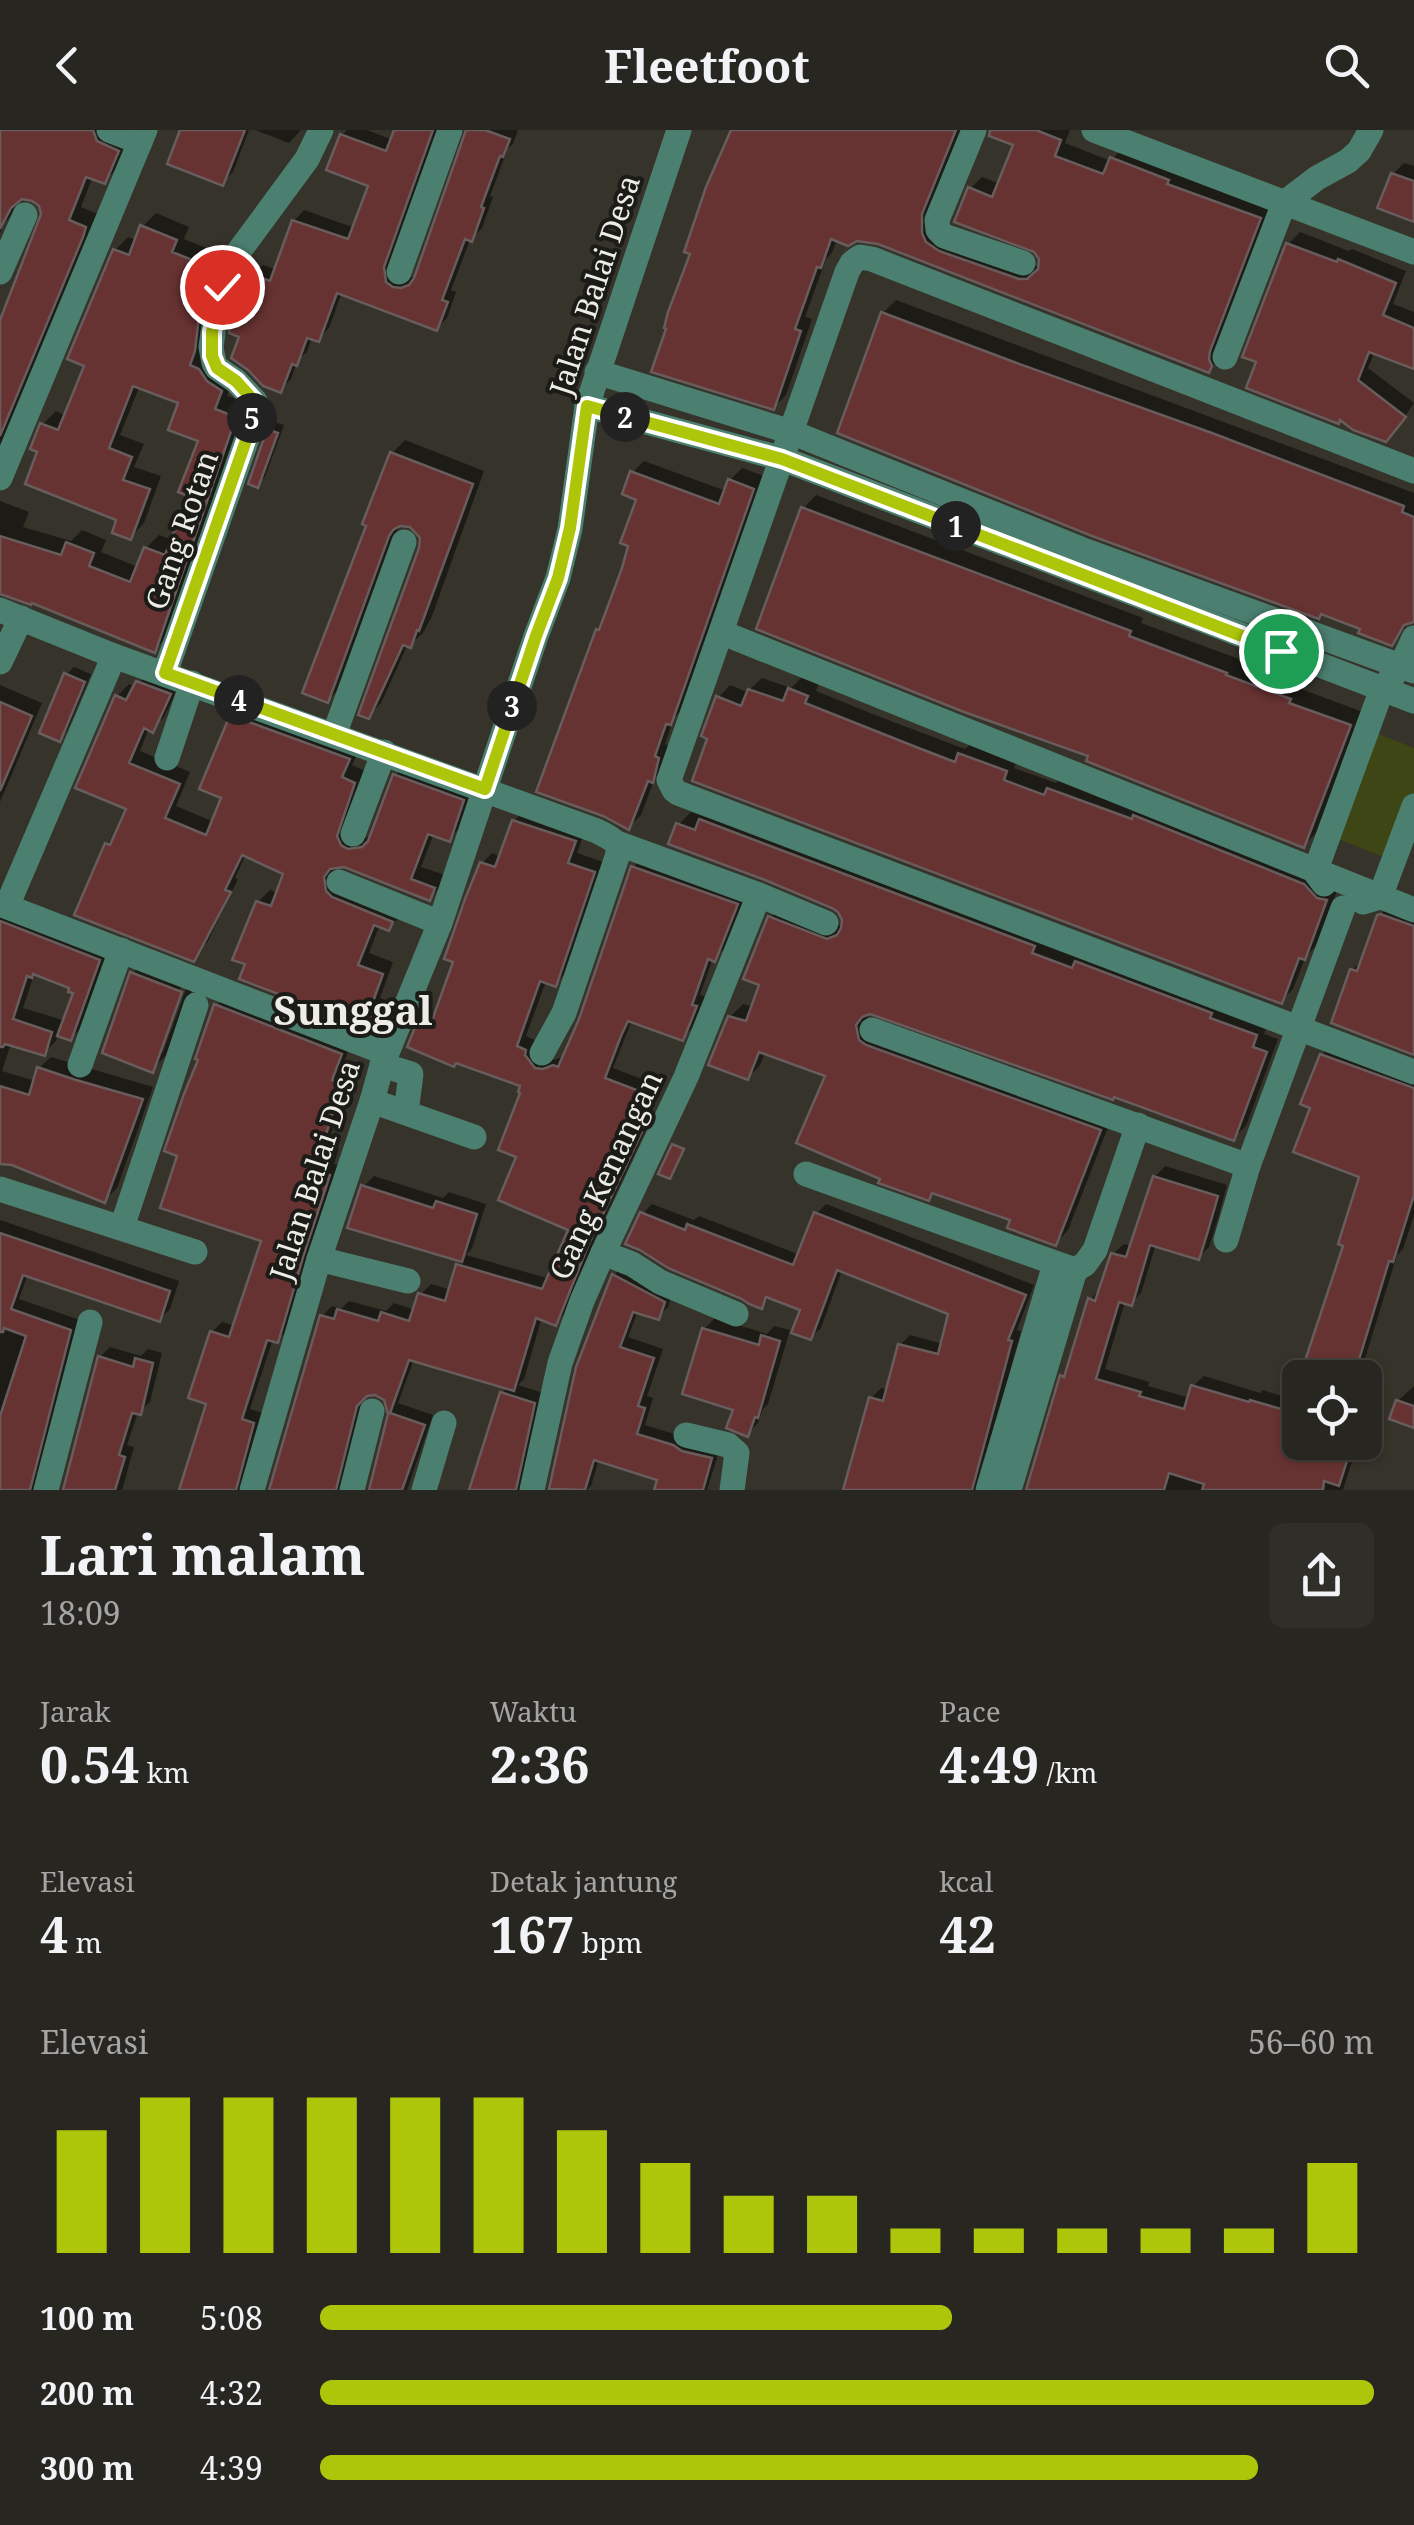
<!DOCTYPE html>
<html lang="id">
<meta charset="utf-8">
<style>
:root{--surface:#282620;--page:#302e29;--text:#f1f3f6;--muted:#a5a5a5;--line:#44433e;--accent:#aec60a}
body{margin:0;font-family:"Noto Serif",serif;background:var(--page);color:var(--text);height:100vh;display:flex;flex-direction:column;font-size:38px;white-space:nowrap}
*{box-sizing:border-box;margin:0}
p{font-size:32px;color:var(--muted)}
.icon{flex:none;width:55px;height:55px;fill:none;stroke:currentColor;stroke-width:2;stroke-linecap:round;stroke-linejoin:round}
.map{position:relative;height:1360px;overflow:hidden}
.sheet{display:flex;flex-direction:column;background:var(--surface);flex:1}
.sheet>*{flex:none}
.fabs{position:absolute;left:1282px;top:1230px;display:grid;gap:20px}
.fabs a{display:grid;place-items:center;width:100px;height:100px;border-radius:15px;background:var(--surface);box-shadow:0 2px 8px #0004,0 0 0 2px var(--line);font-size:50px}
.pin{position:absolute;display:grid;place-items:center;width:85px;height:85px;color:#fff;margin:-42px;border:5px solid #fff;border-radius:50%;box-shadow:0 2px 10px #0007}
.km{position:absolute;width:50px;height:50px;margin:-25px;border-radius:50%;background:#222;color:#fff;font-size:28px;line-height:50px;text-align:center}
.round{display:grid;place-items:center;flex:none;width:105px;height:105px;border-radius:15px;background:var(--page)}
.head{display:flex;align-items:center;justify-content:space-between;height:170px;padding:0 40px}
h1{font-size:55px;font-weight:700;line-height:75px}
.stats{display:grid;grid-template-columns:repeat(3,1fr);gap:15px;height:170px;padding:10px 40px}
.stats div{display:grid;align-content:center}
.stats b{font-size:50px;font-weight:700}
.stats small{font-size:28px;font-weight:400}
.stats p{font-size:28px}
.chart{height:280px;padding:20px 40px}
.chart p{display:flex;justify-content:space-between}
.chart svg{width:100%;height:180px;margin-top:10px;stroke:var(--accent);stroke-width:6}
ul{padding:0 40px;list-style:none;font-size:32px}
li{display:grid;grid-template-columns:160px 120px 1fr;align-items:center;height:75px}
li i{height:25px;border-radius:12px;background:var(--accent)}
header{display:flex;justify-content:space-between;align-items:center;height:130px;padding:0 40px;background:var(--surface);font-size:45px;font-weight:700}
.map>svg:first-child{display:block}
.green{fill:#3f4615}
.shadow{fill:#0007;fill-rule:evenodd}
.building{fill:#673232;stroke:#685c5c;stroke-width:2.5}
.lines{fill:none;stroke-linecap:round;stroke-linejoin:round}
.minor{stroke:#4b7f6f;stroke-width:25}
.route-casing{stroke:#fff;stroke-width:20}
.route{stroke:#aec60a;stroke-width:12}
.labels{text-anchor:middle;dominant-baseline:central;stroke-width:8;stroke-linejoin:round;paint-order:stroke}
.street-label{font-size:30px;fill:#edece6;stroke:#1b1b17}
.district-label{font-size:40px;font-weight:bold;fill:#edece6;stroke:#1b1b17}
</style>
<header><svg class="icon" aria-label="back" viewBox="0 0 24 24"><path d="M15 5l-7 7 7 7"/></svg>Fleetfoot<svg class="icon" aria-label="search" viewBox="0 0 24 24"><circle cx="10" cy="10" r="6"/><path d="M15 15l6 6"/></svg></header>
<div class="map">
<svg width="1414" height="1360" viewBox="0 0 1414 1360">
<rect width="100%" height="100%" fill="#35332a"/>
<polygon class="green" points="1374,602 1414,618 1414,672 1391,730 1333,707"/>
<g class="shadow">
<polygon points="0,0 114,0 130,7 118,38 104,51 93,46 81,77 98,84 0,320 0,199 43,91 39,73 21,66 14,83 4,93 0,104"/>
<polygon points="183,0 249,0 233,42 222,53"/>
<polygon points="255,0 301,0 289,13"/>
<polygon points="347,0 367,0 393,10 397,0 438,0 406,148 418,146 468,0 518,0 513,14 508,18 490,66 493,67 482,98 470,110 451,160 456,162 447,188 436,199 342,162 329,198 318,209 312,207 307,222 298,230 291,249 280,260 242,205 245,152 263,135 277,140 294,91 304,80 355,98 371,55 342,5"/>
<polygon points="731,0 963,0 933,69 951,109 1041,138 1041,128 970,59 982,47 1000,54 1016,13 992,0 1070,0 1065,13 1111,31 1124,16 1271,76 1221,228 1208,240 879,111 837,109 832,123 826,129 805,187 812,189 786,265 774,277 733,1"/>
<polygon points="1404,33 1414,36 1414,89 1393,44"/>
<polygon points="156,83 189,97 184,109 224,125 208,205 234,247 227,266 248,273 167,507 154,520 0,440 0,371 29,382 23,397 71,411 82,400 106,410 101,422 138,437 146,418 159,405 173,410 191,364 201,310 181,271 140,255 120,305 144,314 134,337 161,346 144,393 131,407 119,389 40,321 42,295 56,281 66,286 87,234 115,120 128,107 137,110 142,97"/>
<polygon points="1300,102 1349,121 1352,119 1406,141 1393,174 1414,182 1414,236 1375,221 1368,238 1414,273 1397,298 1259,231 1288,114"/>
<polygon points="896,170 1414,363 1414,491 1409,492 1392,513 1363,497 883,183"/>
<polygon points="277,293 284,295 265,347 257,355 269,301"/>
<polygon points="405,310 484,341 432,486 423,503 410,515 408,514 381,573 368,586 423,410 411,395 400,394 340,558 328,570 369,394 392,323"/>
<polygon points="644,331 726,361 730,350 742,338 764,346 682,580 674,588 665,614 670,616 665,638 655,648 641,685 629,697 598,500 604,494 624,439 640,368 632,343"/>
<polygon points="816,365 1143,488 1141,493 1239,529 1238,531 1303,555 1301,559 1363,582 1317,702 1303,716 1091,625 803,379"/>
<polygon points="74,537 91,544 67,601 59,609 66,545"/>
<polygon points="150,540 181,552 164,587 152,599 149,598 140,621 190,642 176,676 214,692 224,667 232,587 244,575 361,617 352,635 365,641 361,708 372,707 395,646 407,634 474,658 461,697 449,709 434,703 421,737 445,745 442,756 429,768 344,734 335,735 337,749 401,786 389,798 380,794 369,823 393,832 380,868 395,874 389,887 377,899 248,832 258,772 270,760 278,763 286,743 246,724 235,748 238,749 208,811 193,828 107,714 118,703 129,678 117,566 129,554 136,557"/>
<polygon points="802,547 819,553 816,561 875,585 965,619 973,612 1018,628 1014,638 1056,653 1062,647 1338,758 1317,815 1306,826 1293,859 1281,871 711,607 718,568 730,555 747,562 762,548 791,558"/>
<polygon points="0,555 42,573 0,672"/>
<polygon points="714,677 1268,892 1264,904 1278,909 1246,996 1233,1008 868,882 868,890 1112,987 1068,1100 1056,1113 1013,1088 934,1062 928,1068 828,944 766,921 760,935 748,948 730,887 743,874 753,877 762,854 770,788 783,775 844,797 840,781 678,695 691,682 705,687"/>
<polygon points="524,681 585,701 577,723 603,732 565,844 555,854 546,851 526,906 535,910 533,914 545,928 555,930 566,925 633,737 643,727 746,764 724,819 713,828 700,865 705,866 692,898 682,908 632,890 613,938 660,956 647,990 650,991 597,1104 565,1183 555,1193 542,1187 524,1249 518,1255 543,1263 529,1360 472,1360 502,1263 508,1257 414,1229 398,1273 433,1285 407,1360 371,1360 390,1284 390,1275 378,1263 366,1263 345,1352 350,1360 272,1360 322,1186 332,1176 341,1179 349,1171 386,1181 394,1173 415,1180 421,1164 431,1154 451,1160 458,1135 464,1130 414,1114 363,1057 374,1046 443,1068 449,1062 486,1074 472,1118 466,1125 550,1149 571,1098 519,1025 523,955 420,892 430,882 437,885 456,831 482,733 492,723 501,727 514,691"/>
<path d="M 0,773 L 110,818 L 83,896 L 71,908 L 58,904 L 56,911 L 44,923 L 11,913 L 2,941 L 35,951 L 39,938 L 51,927 L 153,957 L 117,1058 L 105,1070 L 12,1033 L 0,1031 ZM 35,842 L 73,857 L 76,862 L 66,891 L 23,878 Z"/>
<polygon points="1390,775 1414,783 1414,922 1352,840 1363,830 1379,786"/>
<path d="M 150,826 L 198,844 L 169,922 L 152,940 L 133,843 ZM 184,849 L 189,851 L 163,922 L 157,922 Z"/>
<polygon points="226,866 351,913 341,940 351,944 328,1014 339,1018 334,1034 338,1035 287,1201 277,1210 273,1209 250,1279 263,1283 249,1360 182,1360 209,1272 212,1202 222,1192 236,1196 264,1110 180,1025 201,928 216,876"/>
<polygon points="1332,914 1414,945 1414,1085 1403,1119 1397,1125 1359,1248 1300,1248 1300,1312 1358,1312 1343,1360 1029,1360 1063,1247 1069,1241 1090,1170 1100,1159 1113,1124 1124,1114 1133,1116 1155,1047 1165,1036 1227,1055 1218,1088 1209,1117 1199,1127 1156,1114 1141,1163 1131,1173 1125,1172 1105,1239 1149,1252 1148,1256 1190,1268 1193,1256 1204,1246 1260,1263 1263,1260 1288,1268 1299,1234 1311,1222 1346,1114 1362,1045 1313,977 1322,925"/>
<polygon points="652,1074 694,1090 699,1086 800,1125 816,1084 826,1074 1034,1155 1017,1200 1021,1201 978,1360 846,1360 871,1268 881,1258 889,1260 900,1215 910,1205 943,1214 951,1182 842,1140 821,1198 811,1207 803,1178 771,1166 761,1176 642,1084"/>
<polygon points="0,1090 179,1151 170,1179 159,1189 28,1144 19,1169 80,1190 44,1360 0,1360"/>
<polygon points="624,1135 673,1161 668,1177 658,1187 638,1181 628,1207 663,1219 647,1266 653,1268 645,1295 720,1318 707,1360 657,1360 660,1348 599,1329 591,1356 587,1360 562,1360 552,1357 614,1145"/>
<polygon points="715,1188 767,1204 774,1196 790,1200 768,1274 763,1279 758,1293 748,1304 704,1199"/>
<polygon points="110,1217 141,1226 148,1219 162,1223 150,1272 138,1282 127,1315 134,1317 122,1360 65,1360 100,1227"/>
<polygon points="1414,1256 1414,1295 1398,1271"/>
</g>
<g class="building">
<polygon points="0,0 93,0 97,11 119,21 105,54 86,47 69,90 86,97 83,107 0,306 0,190 41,84 39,76 32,71 22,69 11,78 0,99"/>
<polygon points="180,0 245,0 223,56 167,34"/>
<polygon points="394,0 433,0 384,137 386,152 393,157 401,158 409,155 414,148 466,0 485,0 510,9 503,27 500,26 481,77 484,78 472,112 465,109 442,170 448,172 437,201 337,163 319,212 307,208 297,236 292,234 281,263 263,256 248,240 231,228 239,207 229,203 233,177 243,150 248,152 251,144 270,151 292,90 348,109 368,56 326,40 340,4 386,21"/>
<polygon points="731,0 956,0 922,84 922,103 926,112 939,121 1019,149 1027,149 1038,139 1039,129 1034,122 954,92 968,57 992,67 1013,15 989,6 990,0 1036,0 1061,10 1055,26 1103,44 1110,27 1169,50 1167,54 1261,88 1210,221 1209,229 1212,236 1209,243 878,114 857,111 848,116 831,109 821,138 817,137 795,199 801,201 774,280 651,242 666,199 664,198 668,182 690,124 684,122 706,57"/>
<polygon points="1391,43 1414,51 1414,92 1377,78"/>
<polygon points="140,95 177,110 172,122 213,138 201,169 195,221 190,235 199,239 207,251 222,261 215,279 236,287 155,523 32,473 31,475 0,464 0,406 61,425 66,412 94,423 89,436 130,452 144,417 165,425 188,366 178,362 198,311 168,300 178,273 133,256 109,318 132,327 123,350 150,359 131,410 112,403 116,390 25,354 37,322 30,319 40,293 58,300 84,236 67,229 113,119 129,125"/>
<polygon points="1286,113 1337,132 1338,129 1396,153 1383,185 1414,198 1414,239 1369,222 1358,250 1406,287 1386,312 1353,300 1340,290 1339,294 1246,258 1256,232 1242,227"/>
<polygon points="881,182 1014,232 1212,303 1404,376 1402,382 1414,387 1414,492 1404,495 1392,516 1358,503 1360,499 1321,484 1319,489 1092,406 837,303"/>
<polygon points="267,299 278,303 258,358 248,354"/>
<polygon points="390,322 473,354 419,501 417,500 411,518 403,515 369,589 358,585 419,418 420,408 410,397 400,396 393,400 389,406 328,573 302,563 366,396 362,394"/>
<polygon points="630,341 719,374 728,349 754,359 671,595 666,594 655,626 659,628 653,653 648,651 629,700 603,686 536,662 596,499 599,500 622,438 628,416 620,413 636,370 622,364"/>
<polygon points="801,377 1131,501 1129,506 1227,543 1226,545 1291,569 1289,573 1351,595 1304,718 1086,631 1088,626 964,582 756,499"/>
<polygon points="64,543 85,552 60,612 39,603"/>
<polygon points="136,551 171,564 153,603 144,598 129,633 180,654 165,688 206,705 221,668 199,659 230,585 350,629 342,647 355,653 337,706 341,715 348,719 362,717 368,711 393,644 464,670 450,712 428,704 411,749 435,758 430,771 344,737 330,739 324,747 326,761 332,767 393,792 389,801 374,795 358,835 383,844 370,880 385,886 378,902 239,849 245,834 232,830 256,771 271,776 283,744 242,725 225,760 231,762 194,832 74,785 105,713 110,715 126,679 75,658 115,565 126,570"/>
<polygon points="788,558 808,566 805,573 916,617 955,632 958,623 1007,641 1004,650 1044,665 1047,658 1132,689 1133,685 1304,754 1317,768 1327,770 1305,830 1299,828 1282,874 692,651 707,609 701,606 716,566 741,576 748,559 783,571"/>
<polygon points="0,572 32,586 0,661"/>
<polygon points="699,689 1035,816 1032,823 1072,838 1075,831 1212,883 1210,888 1257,905 1253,917 1267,922 1234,1011 1114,967 1113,970 870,884 862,887 856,895 859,910 866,915 1101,1000 1056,1116 1007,1098 1010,1090 932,1063 929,1071 878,1053 880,1049 796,1013 825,946 759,922 748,950 708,935 728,886 746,891 759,855 743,849 768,786 827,809 837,805 841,798 842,790 838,782 832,778 765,750 668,714 676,693 695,700"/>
<polygon points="512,690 576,711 568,733 595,742 556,857 540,851 517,916 526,920 525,925 535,938 543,939 553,935 558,937 579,889 631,736 738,774 715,832 708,829 692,875 697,876 683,911 628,891 621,906 605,948 652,966 639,1000 642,1002 588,1116 556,1196 536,1188 514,1261 409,1230 390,1283 425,1295 402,1360 369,1360 388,1284 384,1270 375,1265 367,1266 357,1276 336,1360 269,1360 320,1185 334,1189 337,1179 378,1191 381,1182 409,1191 418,1163 445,1171 456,1134 542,1159 568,1100 498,1070 516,1027 498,1020 520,963 518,962 520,956 456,933 454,937 407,917 418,890 430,896 453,832 444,829 465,769 480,732 495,737"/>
<polygon points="1380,784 1414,796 1414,925 1331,893 1350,839 1357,841 1377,785"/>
<polygon points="0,791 100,830 71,911 57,906 73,863 68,862 69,858 33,844 32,848 27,846 13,889 52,902 45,926 5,914 3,917 0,917"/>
<polygon points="130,842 182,862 153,943 102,923"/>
<polygon points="214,874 342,924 332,950 342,953 320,1024 331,1028 325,1044 330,1045 304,1124 278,1213 267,1210 242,1289 254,1293 236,1360 179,1360 206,1274 188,1268 210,1201 229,1207 261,1111 160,1078 177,1026 164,1021 184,964 198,930 195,929"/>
<polygon points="1320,924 1414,958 1414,1065 1393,1132 1389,1131 1355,1243 1332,1236 1328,1248 1300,1248 1300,1312 1353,1312 1339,1356 1324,1351 1323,1360 1202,1360 1204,1354 1169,1343 1164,1360 1026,1360 1060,1245 1064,1247 1088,1168 1095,1171 1111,1123 1126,1127 1153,1046 1218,1066 1208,1101 1199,1130 1150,1115 1132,1176 1119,1172 1096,1249 1141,1262 1139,1266 1184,1279 1191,1255 1249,1272 1250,1270 1281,1279 1296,1233 1300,1234 1300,1246 1343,1116 1338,1114 1359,1047 1293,1022 1310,978 1300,974"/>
<polygon points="37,937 76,950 143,969 105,1073 12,1035 0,1034 0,956 29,965"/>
<polygon points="672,1014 684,1019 670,1049 658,1044"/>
<polygon points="361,1055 433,1078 436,1071 477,1084 462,1132 347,1098"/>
<polygon points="640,1082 685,1100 687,1094 793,1135 814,1082 1026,1165 1008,1210 1012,1211 972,1360 843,1360 869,1267 883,1271 898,1214 938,1224 948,1184 837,1140 811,1210 791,1203 800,1180 766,1167 762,1179 749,1174 742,1169 668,1138 640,1120 625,1114"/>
<polygon points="0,1103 170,1161 160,1192 23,1145 11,1179 71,1200 30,1360 0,1360 0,1286 26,1206 4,1198 3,1202 0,1202"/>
<polygon points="612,1144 665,1172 659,1190 633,1182 620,1217 654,1228 638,1276 645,1278 637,1304 673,1315 682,1321 712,1328 703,1360 654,1360 657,1350 594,1330 585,1360 549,1359 576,1237"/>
<polygon points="702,1198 759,1215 761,1205 780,1211 758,1288 755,1287 748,1307 726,1298 733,1280 682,1264"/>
<polygon points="98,1226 133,1237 135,1228 153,1233 141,1285 132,1283 119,1325 125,1327 115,1360 63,1360"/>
<polygon points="500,1262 535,1273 516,1360 469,1360"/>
<polygon points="1396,1270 1414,1276 1414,1298 1389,1289"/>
</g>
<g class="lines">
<g class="minor">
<polyline points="109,0 140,12"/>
<polyline points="974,0 937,90 938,100 944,106 1023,133"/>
<polyline points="1094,0 1414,122"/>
<polyline points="0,142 25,85"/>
<polyline points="399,142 450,0"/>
<polyline points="1225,227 1284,73 1317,48 1348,31 1359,21 1371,0"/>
<polyline points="597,242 791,302 1086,421 1414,541"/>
<polyline points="587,276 783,329 1414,571"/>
<polyline points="1414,341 872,129 860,127 852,133 847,142 669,650 674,660 678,663 1414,942"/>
<polyline points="0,348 145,0"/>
<path d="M 0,480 L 114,526 L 597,701 C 610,708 621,711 617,727 L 564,883 L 542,923"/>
<polyline points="723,503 1414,780"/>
<polyline points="0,532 21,488"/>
<polyline points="165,543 251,297 255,271 236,251 217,238 214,233 211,217 217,174 222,157 237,124 307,29 321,0"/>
<polyline points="334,605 404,412"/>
<polyline points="167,628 192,553"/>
<polyline points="353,704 384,622"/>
<polyline points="617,713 759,765 826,793"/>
<polyline points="339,752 440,793"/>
<polyline points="1324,754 1315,742 1382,559 1401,536 1414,508"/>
<polyline points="1363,772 1380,767 1414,676"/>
<polyline points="0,774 386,923"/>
<polyline points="7,776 114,526"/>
<polyline points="872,900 1248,1036"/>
<polyline points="80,935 121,820"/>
<polyline points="382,935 411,944 406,982"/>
<polyline points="372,971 474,1007"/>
<polyline points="806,1044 1075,1140 1085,1134 1095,1120 1138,995"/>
<polyline points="0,1059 195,1122"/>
<polyline points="122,1097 196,875"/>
<polyline points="1226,1110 1248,1036 1343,778"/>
<polyline points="603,1123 632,1134 660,1152 736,1184"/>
<polyline points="319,1129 408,1151"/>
<polyline points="686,1305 728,1315 737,1323 732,1360"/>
<polyline points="46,1360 90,1192"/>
<polyline points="252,1360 319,1129 372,971 382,935 440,793 536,506 558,448 570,399 587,276 679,0"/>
<polyline points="352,1360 372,1281"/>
<polyline points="424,1360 444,1293"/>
<polyline points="532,1360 560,1233 582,1171 603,1123 686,947 759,765"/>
<polyline points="988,1360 1055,1134"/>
<polyline points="1009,1360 1075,1140"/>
</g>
</g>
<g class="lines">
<g class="route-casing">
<polyline id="route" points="222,157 212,202 212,226 217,238 236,251 255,272 251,296 165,543 485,659 536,506 558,448 570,398 587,276 782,329 1281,521"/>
</g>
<use href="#route" class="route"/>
</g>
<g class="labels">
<g class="street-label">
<text transform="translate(594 155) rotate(-72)">Jalan Balai Desa</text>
<text transform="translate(181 400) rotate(-71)">Gang Rotan</text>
<text transform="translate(314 1040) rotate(-72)">Jalan Balai Desa</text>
<text transform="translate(605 1045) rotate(-65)">Gang Kenangan</text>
</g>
<g class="district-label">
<text x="353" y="879">Sunggal</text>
</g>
</g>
</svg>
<div class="fabs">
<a><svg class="icon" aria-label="locate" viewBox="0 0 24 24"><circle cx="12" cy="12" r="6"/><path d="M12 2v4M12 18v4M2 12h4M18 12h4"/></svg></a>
</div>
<div class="pin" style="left:1281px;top:521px;background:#1e9e55"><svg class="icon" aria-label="arrive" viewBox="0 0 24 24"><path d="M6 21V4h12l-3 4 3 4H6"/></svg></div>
<div class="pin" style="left:222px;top:157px;background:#d93025"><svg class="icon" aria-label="check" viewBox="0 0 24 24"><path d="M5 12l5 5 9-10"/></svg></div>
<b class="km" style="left:956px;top:396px">1</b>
<b class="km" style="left:625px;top:287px">2</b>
<b class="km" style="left:512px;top:576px">3</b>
<b class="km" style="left:239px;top:570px">4</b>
<b class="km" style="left:252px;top:288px">5</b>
</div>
<section class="sheet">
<div class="head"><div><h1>Lari malam</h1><p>18:09</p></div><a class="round"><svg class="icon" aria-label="share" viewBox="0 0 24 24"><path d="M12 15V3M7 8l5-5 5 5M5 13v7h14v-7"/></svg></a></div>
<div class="stats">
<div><p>Jarak</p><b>0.54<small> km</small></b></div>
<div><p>Waktu</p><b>2:36</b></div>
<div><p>Pace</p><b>4:49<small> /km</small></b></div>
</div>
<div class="stats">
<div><p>Elevasi</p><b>4<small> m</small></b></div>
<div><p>Detak jantung</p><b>167<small> bpm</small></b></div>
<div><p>kcal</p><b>42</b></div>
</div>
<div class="chart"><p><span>Elevasi</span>56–60 m</p>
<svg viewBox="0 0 160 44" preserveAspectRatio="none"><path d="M5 44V14M15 44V6M25 44V6M35 44V6M45 44V6M55 44V6M65 44V14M75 44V22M85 44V30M95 44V30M105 44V38M115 44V38M125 44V38M135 44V38M145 44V38M155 44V22"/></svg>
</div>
<ul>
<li><b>100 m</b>5:08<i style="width:60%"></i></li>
<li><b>200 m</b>4:32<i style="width:100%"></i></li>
<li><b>300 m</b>4:39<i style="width:89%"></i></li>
</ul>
</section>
